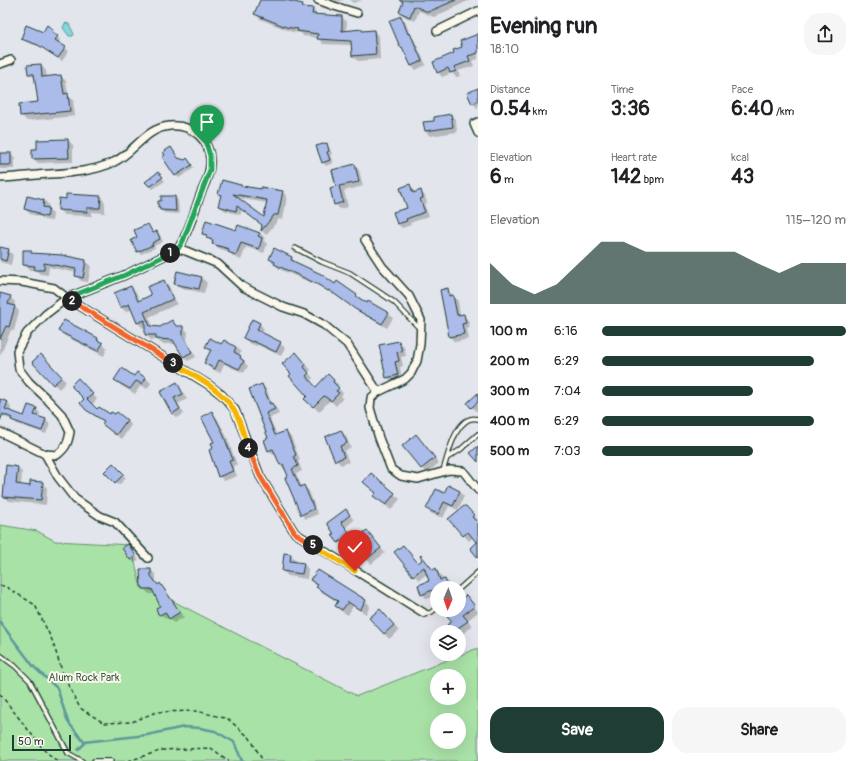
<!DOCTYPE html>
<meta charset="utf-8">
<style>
:root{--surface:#fff;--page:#f6f6f6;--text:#202124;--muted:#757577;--accent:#1f3d34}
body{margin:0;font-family:Pangolin,sans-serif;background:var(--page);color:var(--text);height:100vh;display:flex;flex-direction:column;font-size:15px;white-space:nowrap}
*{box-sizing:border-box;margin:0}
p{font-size:13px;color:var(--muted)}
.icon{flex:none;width:22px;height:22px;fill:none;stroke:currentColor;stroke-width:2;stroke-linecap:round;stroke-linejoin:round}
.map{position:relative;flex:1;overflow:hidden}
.details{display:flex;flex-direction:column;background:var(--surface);width:380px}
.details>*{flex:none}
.needle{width:26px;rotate:182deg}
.buttons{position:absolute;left:430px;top:581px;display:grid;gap:8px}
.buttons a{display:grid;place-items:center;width:36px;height:36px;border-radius:50%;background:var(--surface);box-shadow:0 4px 16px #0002;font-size:20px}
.scale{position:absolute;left:12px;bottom:10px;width:59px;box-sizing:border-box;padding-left:4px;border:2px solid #1f3d34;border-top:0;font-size:11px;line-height:14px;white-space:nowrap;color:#1f3d34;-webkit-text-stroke:3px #fbf7ec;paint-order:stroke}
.pin{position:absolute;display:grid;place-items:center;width:34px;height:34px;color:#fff;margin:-41px -17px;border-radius:50% 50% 50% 0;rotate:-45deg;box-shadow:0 0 4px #0007}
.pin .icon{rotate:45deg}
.km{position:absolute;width:20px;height:20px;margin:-10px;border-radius:50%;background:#222;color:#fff;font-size:11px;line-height:20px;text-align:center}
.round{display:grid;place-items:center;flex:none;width:42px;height:42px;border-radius:16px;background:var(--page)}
.overview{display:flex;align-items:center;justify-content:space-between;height:68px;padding:0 12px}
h1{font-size:22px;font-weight:800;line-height:30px}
.stats{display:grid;grid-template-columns:repeat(3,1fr);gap:6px;height:68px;padding:4px 12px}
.stats div{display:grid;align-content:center}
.stats b{font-size:20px;font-weight:800}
.stats small{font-size:11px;font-weight:400}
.stats p{font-size:11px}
.chart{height:112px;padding:8px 12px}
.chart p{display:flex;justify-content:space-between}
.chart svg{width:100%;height:72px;margin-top:4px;fill:var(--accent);opacity:.7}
.cta{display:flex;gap:8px;margin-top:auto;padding:8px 12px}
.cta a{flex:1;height:46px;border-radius:16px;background:var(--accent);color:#fff;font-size:16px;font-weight:800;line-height:46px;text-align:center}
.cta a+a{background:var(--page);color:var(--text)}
ul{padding:0 12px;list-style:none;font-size:13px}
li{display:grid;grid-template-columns:64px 48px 1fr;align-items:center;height:30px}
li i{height:10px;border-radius:5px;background:var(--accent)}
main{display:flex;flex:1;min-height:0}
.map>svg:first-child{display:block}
.green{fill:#a9e2a7;stroke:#64906e;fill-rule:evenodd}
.water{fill:#84d6dc;stroke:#5c9999}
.shadow{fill:#0003;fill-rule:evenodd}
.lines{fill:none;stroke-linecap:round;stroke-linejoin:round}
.stream{stroke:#5c9999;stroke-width:2.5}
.building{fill:#abbceb;stroke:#1f3d34;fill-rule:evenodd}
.service-casing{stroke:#1f3d34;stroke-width:6}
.minor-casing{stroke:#1f3d34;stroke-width:10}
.path{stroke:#1f3d34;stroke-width:1.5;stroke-dasharray:4 3;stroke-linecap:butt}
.service{stroke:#fbf7ec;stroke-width:3.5}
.minor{stroke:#fbf7ec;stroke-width:7}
.split-1-casing{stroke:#fff;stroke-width:8}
.split-2-casing{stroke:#fff;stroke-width:8}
.split-3-casing{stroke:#fff;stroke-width:8}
.split-4-casing{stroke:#fff;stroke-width:8}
.split-5-casing{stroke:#fff;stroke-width:8}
.split-6-casing{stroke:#fff;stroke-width:8}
.split-1{stroke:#22a559;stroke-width:5}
.split-2{stroke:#22a559;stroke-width:5}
.split-3{stroke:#f0652b;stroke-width:5}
.split-4{stroke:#f5b400;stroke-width:5}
.split-5{stroke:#f0652b;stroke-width:5}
.split-6{stroke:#f5b400;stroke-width:5}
.labels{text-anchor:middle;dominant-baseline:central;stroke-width:4;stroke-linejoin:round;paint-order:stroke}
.park-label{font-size:11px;fill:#3b5e4b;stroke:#fbf7ec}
</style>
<main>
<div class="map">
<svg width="478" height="761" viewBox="0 0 478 761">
<rect width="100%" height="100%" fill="#e3e5ec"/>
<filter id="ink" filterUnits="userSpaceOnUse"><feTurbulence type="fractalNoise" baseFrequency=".025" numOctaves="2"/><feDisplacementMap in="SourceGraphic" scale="8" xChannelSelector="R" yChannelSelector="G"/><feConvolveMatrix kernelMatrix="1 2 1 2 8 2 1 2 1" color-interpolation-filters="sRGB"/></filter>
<g filter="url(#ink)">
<path class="green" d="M 0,525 L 37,531 L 55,541 L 131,545 L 140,584 L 357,696 L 478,648 L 478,761 L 0,761 ZM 437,676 L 459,676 L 459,698 L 437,698 ZM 437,720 L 459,720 L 459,742 L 437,742 Z"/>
<polygon class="water" points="65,23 69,24 74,34 73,36 69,36 63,28"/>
<g class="shadow">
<polygon points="261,0 283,0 302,5 306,8 313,9 317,15 342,17 347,22 346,31 374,31 379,36 380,59 358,61 353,56 352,45 323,44 318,38 303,36 301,33 292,32 260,19 256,14"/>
<polygon points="334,0 344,0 336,2"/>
<polygon points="350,0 363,0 353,3"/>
<polygon points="405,0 470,0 434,17 419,11 415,21 405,17 400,12"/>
<polygon points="400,17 405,21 410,35 414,39 426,65 416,70 411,66 405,51 401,47"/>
<polygon points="47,27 56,34 55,35 60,40 58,43 69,51 62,61 42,47 26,42 23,38 43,33"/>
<polygon points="478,33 478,59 472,61 474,66 458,71 460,76 456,77 452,73 442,77 438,72 475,36 474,35"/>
<polygon points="41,65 46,71 47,78 61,76 66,81 68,95 73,100 75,116 27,121 21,115 39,103 36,79 29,74"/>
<polygon points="478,89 478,107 477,108 473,103"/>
<polygon points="451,115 456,120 457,132 430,136 425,131 424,123 435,121"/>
<polygon points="68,140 73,145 73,162 38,163 33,158 38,150"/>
<polygon points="326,144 329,147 332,154 330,155 333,163 326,166 323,162"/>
<polygon points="0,154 11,154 15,159 15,169 0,169"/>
<polygon points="179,159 185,161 187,159 194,168 179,178 176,175"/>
<polygon points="354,165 359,170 363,186 344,191 348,207 340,209 335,204 337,187"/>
<polygon points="158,173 165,181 153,189 150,186"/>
<polygon points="409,185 414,190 415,193 420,191 425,196 427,203 424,204 429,216 410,223 411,225 402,228 398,224 409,209"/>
<path d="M 248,188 L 282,192 L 287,196 L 283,220 L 279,219 L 266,235 L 262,231 L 263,226 L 242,210 L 240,215 L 224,210 L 220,206 L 222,197 L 219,194 ZM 237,198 L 267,203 L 264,219 Z"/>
<polygon points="100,197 105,202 105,213 92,212 92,216 64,215 59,210"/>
<polygon points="175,197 178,200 179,214 164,213 159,207 162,201"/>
<polygon points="44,200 49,205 48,209 53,214 52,221 44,220 41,217 30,214 25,209"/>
<polygon points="148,225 154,234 157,232 160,235 163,242 154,246 155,248 141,254 137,251 139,238"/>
<polygon points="238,226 260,233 265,238 263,240 267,244 264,253 246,247 241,260 234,257 229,252 218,248 203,233 237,231"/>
<polygon points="0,248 8,250 13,255 11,265 0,262"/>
<polygon points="30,251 33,254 62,256 86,261 91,266 88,282 81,281 76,276 77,273 49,267 48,275 40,274 36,270 29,270 24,265"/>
<polygon points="292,258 296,262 356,295 368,304 388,313 393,318 387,328 361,313 334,294 333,295 323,288 279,269 270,259"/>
<polygon points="178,272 202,278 207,283 204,293 180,288 175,283"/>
<polygon points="164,281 169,286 177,304 149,317 153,327 160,328 172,321 178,327 183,327 188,332 187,341 196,357 188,361 183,356 177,344 162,344 157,340 151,340 146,335 146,326 143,328 138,323 132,309 126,312 121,307 131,287 136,292 140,301 152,296"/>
<polygon points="448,290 458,301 460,315 463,315 468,320 470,328 467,329 469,339 455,342 450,337"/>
<polygon points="0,294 10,297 15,302 14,306 19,311 14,331 11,330 0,356"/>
<polygon points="260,324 264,329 262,334 280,343 285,348 281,356 258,345 257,346 249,343 244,338"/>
<polygon points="60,331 98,339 107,348 104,356 65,336"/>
<polygon points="399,342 404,347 406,356 401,357 403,366 400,367 402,380 392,382 387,377"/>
<polygon points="222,345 236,347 241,352 239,356 245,361 245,363 248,366 244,373 224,364 220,373 210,368 205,363 211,352 207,347"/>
<polygon points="301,358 311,370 308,372 313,378 310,381 316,388 328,375 339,385 337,387 343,393 341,396 343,398 336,406 330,400 319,412 306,399 308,396"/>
<polygon points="46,360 66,382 59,389 54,384"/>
<polygon points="135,377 146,378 151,383 147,389 141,385 135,394 120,385 116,380"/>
<polygon points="78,380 97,399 92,405 98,411 127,420 131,425 122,439 108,429 103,424 104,422 92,414 81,403 85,399"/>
<polygon points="176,384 181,389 187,399 178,404 184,414 177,418 173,413 161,392"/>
<polygon points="262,385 267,390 272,405 277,409 279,414 270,418 277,436 286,432 291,437 300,460 298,461 302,471 296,474 302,487 304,486 309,491 315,507 302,513 302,515 290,477 285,470 280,465 276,454 274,455 269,450"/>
<polygon points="478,394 478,411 477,412 472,407"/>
<polygon points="0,400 7,403 11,407 10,411 25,417 36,409 40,413 39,417 46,420 50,424 46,434 17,424 12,420 0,415"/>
<polygon points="212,413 217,418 227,437 237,465 233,466 237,476 224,481 219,476 214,448 215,443"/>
<polygon points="341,431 346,436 351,448 344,451 349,462 341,465 336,460"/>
<polygon points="421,441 439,463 427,473 404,446"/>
<polygon points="113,465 126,478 119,485 105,472"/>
<polygon points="17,468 22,472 21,486 31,487 42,483 47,488 46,505 9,501 4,496"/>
<polygon points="371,475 400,499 391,510 380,500"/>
<polygon points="459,492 464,496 458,510 449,506 443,518 432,514 427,509 445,494"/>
<polygon points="316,509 318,514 306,519 302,515"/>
<polygon points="346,510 354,520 345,528 355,540 367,531 385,553 371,564 362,554 358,556 348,544 344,547 334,535"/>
<polygon points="471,512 478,520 477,522 478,524 478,556 478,542 473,537 469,541 450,519"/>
<polygon points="128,545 139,560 134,563 123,548"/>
<polygon points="285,555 291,555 296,560 296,563 304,564 308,569 307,579 288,576 283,571"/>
<polygon points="418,564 433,571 436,570 441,575 443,580 445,580 450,585 451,588 437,588 437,598 436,596 427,599 422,594 431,582 428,573 419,580 414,575"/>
<polygon points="151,570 156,575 156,582 158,586 160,585 165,590 184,617 174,623 169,617 166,619 159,613 162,606 156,594 149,594 142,587"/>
<polygon points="318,571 366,601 370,606 366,614 353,606 348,615 341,611 337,606 339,603 322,592 312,580"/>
<polygon points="471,601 478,612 468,620 472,626 459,637 459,632 454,632 448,625 453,622 454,611 453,610 459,610 459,602"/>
<polygon points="385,615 399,631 389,639 371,618"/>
</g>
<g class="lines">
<g class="stream">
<polyline points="0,622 34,667 57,688 68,722 84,742 147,735 184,727 200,728 215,731 234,742 242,761"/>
<polyline points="78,750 85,743"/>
</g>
</g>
<g class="building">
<polygon points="260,0 285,0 303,4 302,7 313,8 312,14 342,16 342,31 362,29 362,31 374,30 376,54 352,56 351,41 317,39 318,34 297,31 298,29 286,27 254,14"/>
<polygon points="399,0 456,0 428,12 414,6 410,17 399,12 403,2"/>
<polygon points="401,16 408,34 410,33 422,61 411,66 402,47 400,47 389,21"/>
<polygon points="26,25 43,32 47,25 53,30 52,32 58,36 55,40 66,47 58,58 38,45 21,39"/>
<polygon points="478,34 478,53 468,56 470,61 454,67 456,71 450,73 448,68 437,73 433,62 454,53 453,50 462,47 460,41"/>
<polygon points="41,64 42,77 61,75 64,94 68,93 70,111 20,116 19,104 38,102 34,74 28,74 27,65"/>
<polygon points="478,88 478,101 472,104 467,93"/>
<polygon points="451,114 453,127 425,131 423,122 434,121 434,117"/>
<polygon points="68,139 69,158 32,159 32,149 37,149 37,140"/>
<polygon points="327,143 329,151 327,152 330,160 322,163 316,146"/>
<polygon points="171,147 178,158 185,160 187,158 192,165 175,176 162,157 165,155 163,152"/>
<rect x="0" y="153" width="11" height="12"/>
<polygon points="355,164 359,182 339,186 343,202 334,205 330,188 336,186 332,170"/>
<polygon points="158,172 163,177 151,186 149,186 145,182"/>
<path d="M 222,180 L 248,187 L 261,189 L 261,187 L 283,191 L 278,215 L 274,215 L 261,231 L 262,225 L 237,206 L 236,211 L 218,206 L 221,195 L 218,194 ZM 233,194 L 267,200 L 264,217 Z"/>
<polygon points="410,184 413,193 421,190 423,198 420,199 425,212 406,219 407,221 397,224 393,212 407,208 400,188"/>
<polygon points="66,194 101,196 100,208 87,208 87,212 58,210 59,198 66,199"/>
<polygon points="27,196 44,200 43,207 49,208 47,217 38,215 38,213 24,209"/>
<polygon points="161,196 175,196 176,211 160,210 160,207 158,207 158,201 161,201"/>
<polygon points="206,220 236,230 238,225 260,233 258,236 262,238 259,249 241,243 236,255 228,252 229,249 212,244 213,240 206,238 207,235 202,234"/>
<polygon points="148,224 153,233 157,231 160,239 152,243 153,245 137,252 131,240 137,237 134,230"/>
<polygon points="0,247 9,249 6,261 0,259"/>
<polygon points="274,248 292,257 291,260 321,274 335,284 337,281 357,295 356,296 367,303 368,301 389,313 382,324 355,309 329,290 328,291 317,284 274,264 275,262 269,259"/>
<polygon points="23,250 31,250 31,253 62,255 86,260 83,278 75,276 76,269 44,263 44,270 34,270 35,266 23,265"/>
<polygon points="177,271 202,277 199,289 174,284"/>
<polygon points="164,280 173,299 144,312 150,326 160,327 172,320 176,326 183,326 183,335 192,352 183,357 173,340 156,339 156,335 145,335 145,320 137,323 129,304 120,308 114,293 131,286 138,301 151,295 147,287"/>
<polygon points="448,288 449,296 453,295 457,315 464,314 466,323 462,324 464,334 449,337 440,290"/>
<polygon points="0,293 11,296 8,304 15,306 9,327 6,326 0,339"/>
<polygon points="252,319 260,323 257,330 281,342 276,352 253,341 252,342 243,338"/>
<polygon points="64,320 98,338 97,340 103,343 98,351 58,331"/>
<polygon points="210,338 221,344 224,340 236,347 234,352 241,356 240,358 244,361 239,369 219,360 215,369 204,363 211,350 205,347"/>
<polygon points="399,341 402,351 397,352 399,361 395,362 398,375 386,378 379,345"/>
<polygon points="296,352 306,364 304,367 309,373 306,376 316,387 328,374 334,380 333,382 339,388 336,391 339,393 331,401 324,396 313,407 304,399 307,396 289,376 291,374 282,364"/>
<polygon points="41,354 62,377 53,385 32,362"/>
<polygon points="122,368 134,376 137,372 146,378 142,384 136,381 130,389 114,380"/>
<polygon points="78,378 93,394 87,399 97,409 99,407 110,414 111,412 115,414 117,412 127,420 116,435 102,424 104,421 86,410 80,403 84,399 72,387 72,384"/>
<polygon points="177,382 183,394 174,398 180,409 172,414 160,392"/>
<polygon points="262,384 270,404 272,403 275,409 266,413 275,435 286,431 296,455 294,456 298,466 292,469 300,487 304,485 314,509 301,515 285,478 288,476 283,464 280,465 273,449 268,451 264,440 268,438 249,389"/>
<polygon points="478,393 478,402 471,408 467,403"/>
<polygon points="0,399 8,402 5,409 24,416 28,405 37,408 34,415 46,419 42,431 11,420 12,418 3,414 0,421"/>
<polygon points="212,411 222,431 233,460 229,461 233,471 218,477 209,450 213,448 211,443 214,442 201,417"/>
<polygon points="341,430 347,443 340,446 344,457 335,461 325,437"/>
<polygon points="416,434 435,458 421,469 402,446"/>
<polygon points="478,446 478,462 470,453"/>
<polygon points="113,463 124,474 115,483 104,472"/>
<polygon points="6,465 18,467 16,484 30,486 30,481 43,482 41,500 3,497"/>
<polygon points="371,473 395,493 386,505 373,496 376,493 363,482"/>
<polygon points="448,485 460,491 453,506 444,502 438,514 426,509 436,489 444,493"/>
<polygon points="464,506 466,506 474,515 472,517 478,523 478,558 470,548 476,542 468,532 463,536 448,519"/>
<polygon points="346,509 350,515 341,522 355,539 367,530 381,548 365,560 357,549 353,552 343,539 338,543 332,535 334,534 327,523"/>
<polygon points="128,544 136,556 130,560 122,548"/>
<polygon points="403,545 418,563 422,560 420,556 421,555 433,570 436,568 440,580 445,579 449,588 437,588 421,595 418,585 429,581 424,567 413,576 394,552"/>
<polygon points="284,553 291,554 290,561 304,563 302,574 282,571"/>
<polygon points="140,569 151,569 151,576 158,585 160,583 180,612 169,619 165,612 160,615 158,614 156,608 160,606 152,589 143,589 143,587 141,587"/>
<polygon points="318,570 366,600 360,610 348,602 342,610 335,606 338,601 316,587 318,585 310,580"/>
<polygon points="466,595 475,606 463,615 468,621 452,632 447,625 452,621 447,616 454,610 459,610 459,601"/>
<polygon points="380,609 394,625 384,634 369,618"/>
</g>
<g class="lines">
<g class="service-casing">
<g id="service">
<polyline points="295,248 322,262 350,273 379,292 394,302 420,329"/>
<polyline points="447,458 460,450 478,434"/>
<path d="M 443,471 C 448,456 456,413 478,419"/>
<polyline points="459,589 478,572"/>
<polyline points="424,613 430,613 437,608"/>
<polyline points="0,655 15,666 30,681 68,753 82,761"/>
<polyline points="94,761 111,761"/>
</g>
</g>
<g class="minor-casing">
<g id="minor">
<polyline points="318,0 334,6 357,13"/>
<polyline points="437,31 478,11"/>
<polyline points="0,64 11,60"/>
<polyline points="478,122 474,124 478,133"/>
<path d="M 0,178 C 12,178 24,176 37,175 C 62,173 91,173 114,162 C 135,152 145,128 170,126 C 192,124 212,141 210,164 C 210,174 205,184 201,193 C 194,212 189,232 178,249 L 186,251 L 218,264 L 243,287 L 283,307 L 304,314 L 324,325 L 347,344 L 378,392"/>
<polyline points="365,240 382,266 409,296 421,320 420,344 417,361 411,373 405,379 378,392 371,398 370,408 379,438 391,469 401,476 418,479 449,470 463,471 478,490"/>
<polyline points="0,281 22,282 54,288 67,298 209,385 222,395 235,410 260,476 295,533 424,613"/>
<polyline points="0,432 45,454 58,477 75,499 100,516 115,522 148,558"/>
<path d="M 45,454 L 57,455 C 66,448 68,443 70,432 L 62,415 L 45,397 L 29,382 L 19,369 L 17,351 L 27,333 L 46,314 L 67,298 L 125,275 L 178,249"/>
</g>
</g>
<g class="path">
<polyline points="0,586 5,586 35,605 52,640 64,677 80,708 104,723 132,722 156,712 197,711 228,719 250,738 263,761"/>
<polyline points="0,694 44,750 57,761"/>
<polyline points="128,761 163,750 211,748 229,761"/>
</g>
<use href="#service" class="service"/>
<use href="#minor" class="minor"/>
</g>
</g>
<g class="lines" filter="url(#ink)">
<g class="split-1-casing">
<polyline id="split-1" points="170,253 178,249 183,241 210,170 210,156 207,146"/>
</g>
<g class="split-2-casing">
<polyline id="split-2" points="72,301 67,298 125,275 170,253"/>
</g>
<g class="split-3-casing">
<polyline id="split-3" points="72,301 173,363"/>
</g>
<g class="split-4-casing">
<path id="split-4" d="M 173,363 C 194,376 221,388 234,410 C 241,421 244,436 248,448"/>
</g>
<g class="split-5-casing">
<polyline id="split-5" points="248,448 260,476 295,533 313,545"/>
</g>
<g class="split-6-casing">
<polyline id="split-6" points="313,545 355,571"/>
</g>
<use href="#split-1" class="split-1"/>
<use href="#split-2" class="split-2"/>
<use href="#split-3" class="split-3"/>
<use href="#split-4" class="split-4"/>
<use href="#split-5" class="split-5"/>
<use href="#split-6" class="split-6"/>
</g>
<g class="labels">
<g class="park-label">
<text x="84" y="677">Alum Rock Park</text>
</g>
</g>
</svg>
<div class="buttons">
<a><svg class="needle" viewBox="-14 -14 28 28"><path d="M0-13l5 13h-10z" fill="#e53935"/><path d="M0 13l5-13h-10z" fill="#757577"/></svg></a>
<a><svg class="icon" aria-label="layers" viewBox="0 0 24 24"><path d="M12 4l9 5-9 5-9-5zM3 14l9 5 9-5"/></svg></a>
<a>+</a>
<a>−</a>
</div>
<div class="scale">50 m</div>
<div class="pin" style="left:207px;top:146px;background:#1e9e55"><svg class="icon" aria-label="arrive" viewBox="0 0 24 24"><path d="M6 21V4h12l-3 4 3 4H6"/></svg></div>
<div class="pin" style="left:355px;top:571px;background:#d93025"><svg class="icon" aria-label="check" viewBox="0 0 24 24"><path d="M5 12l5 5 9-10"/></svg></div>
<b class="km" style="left:170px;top:253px">1</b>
<b class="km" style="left:72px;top:301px">2</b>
<b class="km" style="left:173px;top:363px">3</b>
<b class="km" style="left:248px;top:448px">4</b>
<b class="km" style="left:313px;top:545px">5</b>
</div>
<section class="details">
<div class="overview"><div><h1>Evening run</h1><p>18:10</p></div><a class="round"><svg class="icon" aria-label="share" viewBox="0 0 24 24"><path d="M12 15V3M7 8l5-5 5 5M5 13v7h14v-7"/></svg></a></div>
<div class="stats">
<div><p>Distance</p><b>0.54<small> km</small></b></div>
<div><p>Time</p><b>3:36</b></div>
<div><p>Pace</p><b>6:40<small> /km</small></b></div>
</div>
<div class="stats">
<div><p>Elevation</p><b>6<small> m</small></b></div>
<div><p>Heart rate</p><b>142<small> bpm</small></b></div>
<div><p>kcal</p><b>43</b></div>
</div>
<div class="chart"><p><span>Elevation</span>115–120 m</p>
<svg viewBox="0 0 160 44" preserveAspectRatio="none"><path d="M0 44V19L10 32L20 38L30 32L40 19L50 6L60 6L70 12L80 12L90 12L100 12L110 12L120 19L130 25L140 19L150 19L160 19V44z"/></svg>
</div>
<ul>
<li><b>100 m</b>6:16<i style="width:100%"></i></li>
<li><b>200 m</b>6:29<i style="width:87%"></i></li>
<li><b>300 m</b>7:04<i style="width:62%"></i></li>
<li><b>400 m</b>6:29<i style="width:87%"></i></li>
<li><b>500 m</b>7:03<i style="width:62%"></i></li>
</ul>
<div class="cta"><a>Save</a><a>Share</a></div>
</section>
</main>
